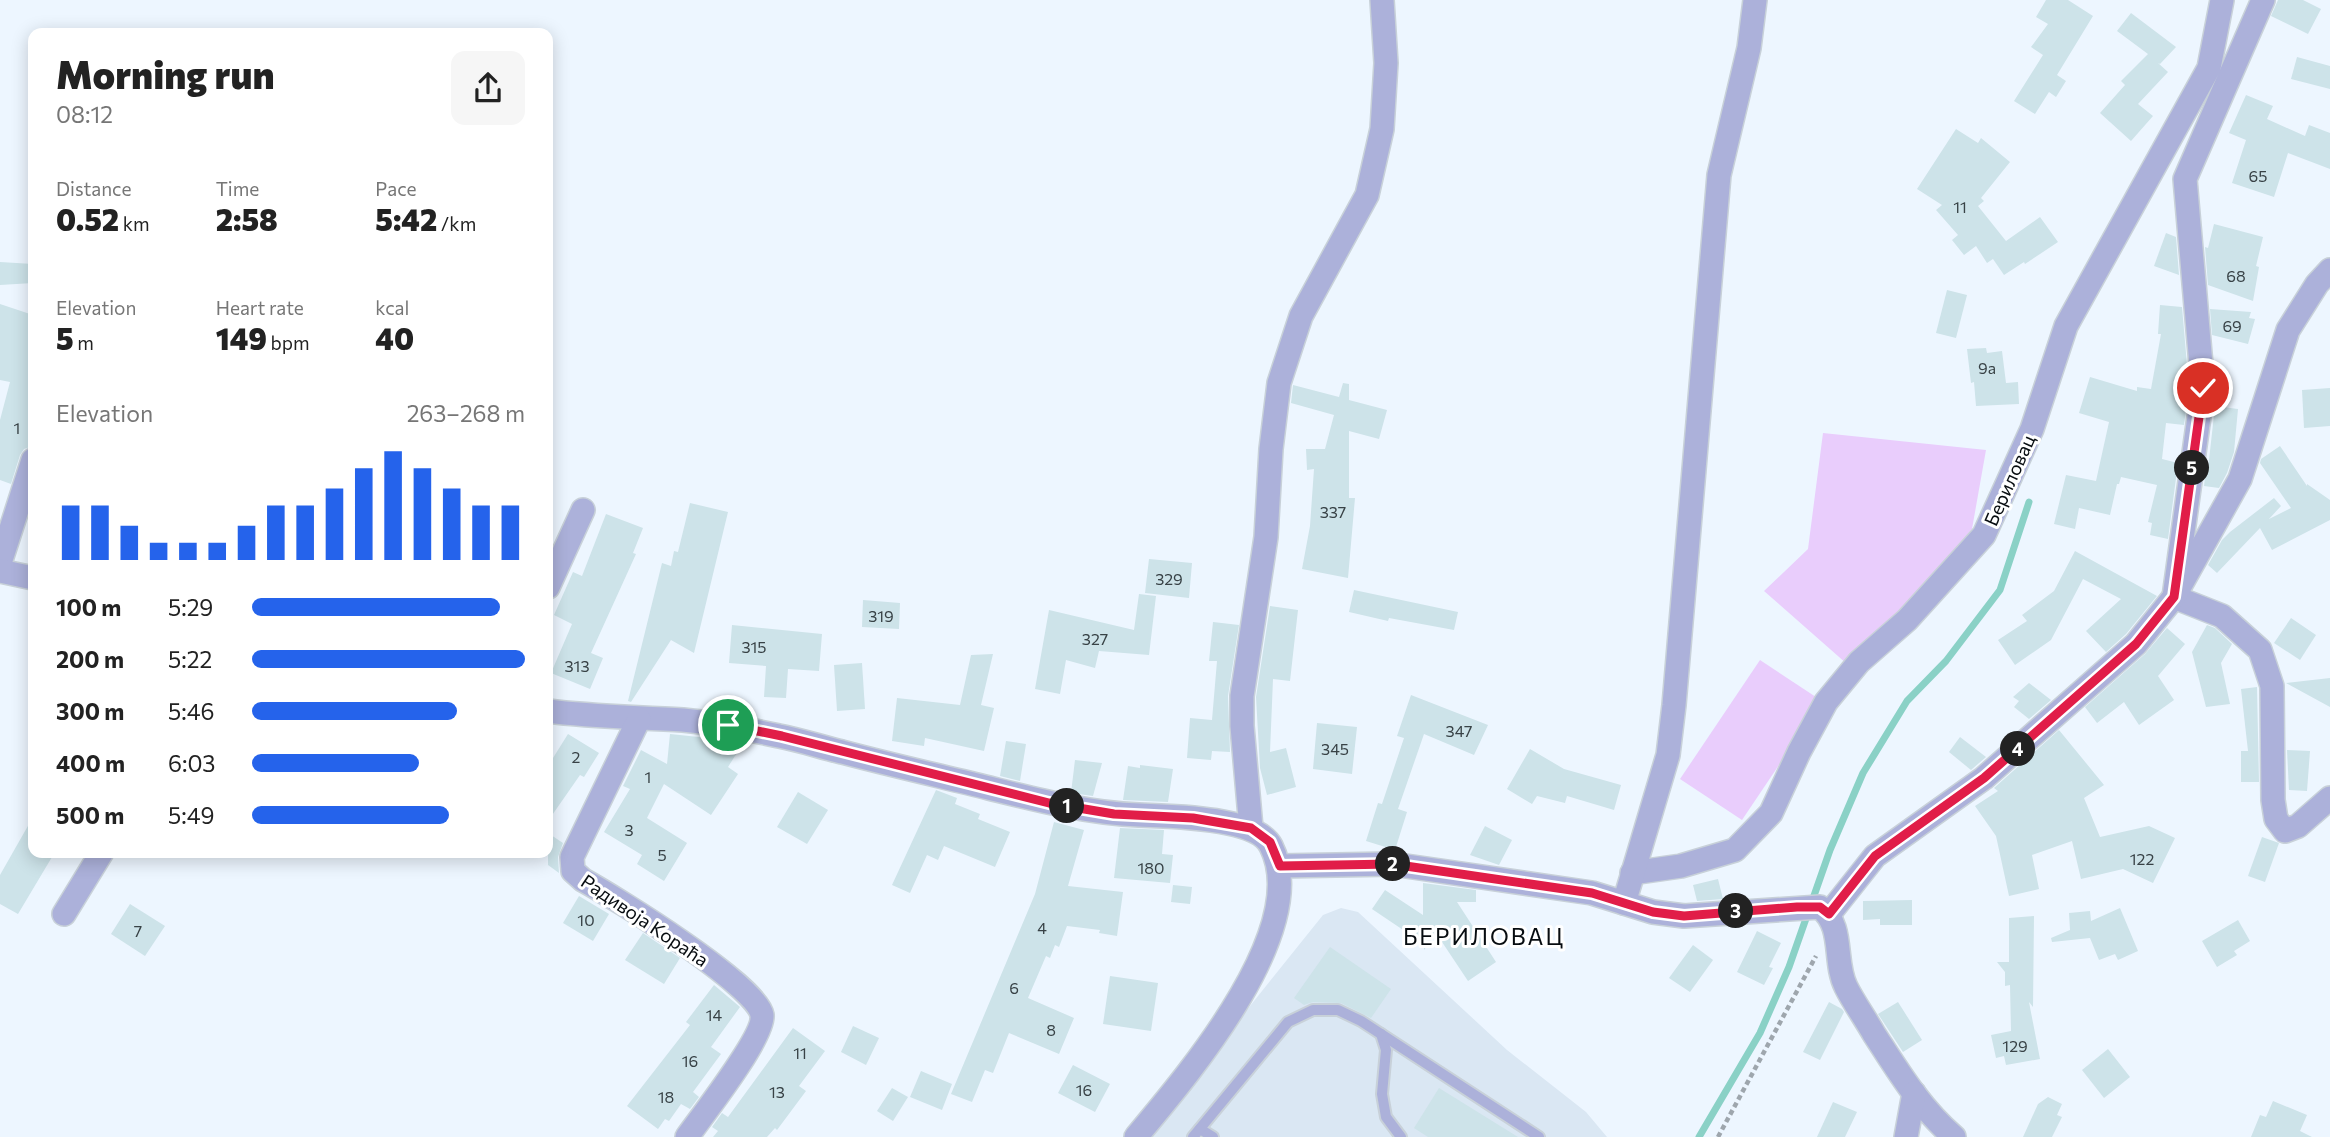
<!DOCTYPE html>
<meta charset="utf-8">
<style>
:root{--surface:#fff;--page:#f6f6f6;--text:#222;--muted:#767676;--accent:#2563eb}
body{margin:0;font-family:Commissioner,sans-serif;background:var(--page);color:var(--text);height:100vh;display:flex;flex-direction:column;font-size:26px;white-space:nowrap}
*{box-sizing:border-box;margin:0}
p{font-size:23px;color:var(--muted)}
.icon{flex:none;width:38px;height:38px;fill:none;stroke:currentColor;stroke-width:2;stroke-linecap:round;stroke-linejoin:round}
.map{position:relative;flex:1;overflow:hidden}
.sheet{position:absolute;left:28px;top:28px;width:525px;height:830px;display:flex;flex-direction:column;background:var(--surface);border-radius:14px;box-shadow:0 4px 18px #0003}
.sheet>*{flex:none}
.pin{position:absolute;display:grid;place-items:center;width:60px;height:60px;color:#fff;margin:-30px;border:4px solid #fff;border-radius:50%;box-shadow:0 2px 7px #0007}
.km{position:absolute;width:35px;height:35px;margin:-18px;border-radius:50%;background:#222;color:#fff;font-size:19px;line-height:35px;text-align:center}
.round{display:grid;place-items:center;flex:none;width:74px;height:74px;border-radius:14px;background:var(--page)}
.summary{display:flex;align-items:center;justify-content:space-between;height:119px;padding:0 28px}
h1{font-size:38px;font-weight:800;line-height:52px}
.figures{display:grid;grid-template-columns:repeat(3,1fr);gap:10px;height:119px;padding:7px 28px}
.figures div{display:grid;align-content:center}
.figures b{font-size:30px;font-weight:800}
.figures small{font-size:19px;font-weight:400}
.figures p{font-size:19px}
.chart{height:196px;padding:14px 28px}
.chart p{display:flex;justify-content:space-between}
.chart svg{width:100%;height:126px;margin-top:7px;stroke:var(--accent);stroke-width:6}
ul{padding:0 28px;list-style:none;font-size:23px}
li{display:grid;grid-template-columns:112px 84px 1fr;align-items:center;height:52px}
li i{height:18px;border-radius:9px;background:var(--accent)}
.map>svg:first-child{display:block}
.built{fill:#dae7f3}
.green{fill:#e9cdfc}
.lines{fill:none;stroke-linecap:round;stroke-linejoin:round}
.stream{stroke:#8ad1c6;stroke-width:7}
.building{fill:#cde3e9}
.lane-casing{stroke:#c8d1d9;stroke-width:14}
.street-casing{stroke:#c8d1d9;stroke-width:26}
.path{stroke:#9ea6ad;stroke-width:4.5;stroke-dasharray:5 3.5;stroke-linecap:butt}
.lane{stroke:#acb1da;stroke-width:10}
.street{stroke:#acb1da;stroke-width:23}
.route-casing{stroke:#fff;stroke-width:14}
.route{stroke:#e11d48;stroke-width:9}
.labels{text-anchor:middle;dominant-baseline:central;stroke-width:6;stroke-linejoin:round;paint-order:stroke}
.number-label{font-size:16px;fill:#384246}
.street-label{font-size:19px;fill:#070c10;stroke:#fff}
.quarter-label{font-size:23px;letter-spacing:2px;fill:#070c10;stroke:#fff}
</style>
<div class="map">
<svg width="2330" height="1137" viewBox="0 0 2330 1137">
<rect width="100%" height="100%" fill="#edf6ff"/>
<polygon class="built" points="1341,908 1358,912 1507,1050 1586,1112 1607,1137 1145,1137 1323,915"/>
<g class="green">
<polygon points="1823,433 1986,450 1972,529 1906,610 1847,664 1764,591 1808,549"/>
<polygon points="1760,660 1822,701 1742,820 1680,779"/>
</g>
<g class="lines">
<polyline class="stream" points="1699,1137 1760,1033 1789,967 1830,850 1863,773 1907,701 1946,661 2000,590 2029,502"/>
</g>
<g class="building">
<polygon points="2046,0 2068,0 2093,16 2057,75 2066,81 2056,97 2049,92 2035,114 2014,101 2043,55 2031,47 2048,24 2036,17"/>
<polygon points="2278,0 2303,0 2321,9 2308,34 2271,16"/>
<polygon points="2131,13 2176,47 2160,64 2158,63 2168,72 2138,104 2153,116 2131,141 2100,113 2125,85 2121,81 2148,54 2117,31"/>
<polygon points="2297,57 2330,66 2330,89 2291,79"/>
<polygon points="2246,95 2273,106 2267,119 2305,136 2309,125 2330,133 2330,169 2288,153 2274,197 2232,183 2246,140 2229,133"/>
<polygon points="1956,129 1978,143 1981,138 2010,162 1981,198 1984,201 1978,206 2006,241 2040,217 2058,242 2025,264 2024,262 2004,275 1993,259 1987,263 1976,246 1964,255 1952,240 1958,235 1936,210 1942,205 1917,189"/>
<polygon points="2214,224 2263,237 2256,266 2259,267 2253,301 2208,285 2205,247 2208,248"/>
<polygon points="2166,233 2176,237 2179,275 2154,266"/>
<polygon points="0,262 33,264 33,283 0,285"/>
<polygon points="1947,290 1967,295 1956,338 1936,333"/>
<polygon points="0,304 33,315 33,446 24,449 20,455 11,484 0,480 0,420 10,382 0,380"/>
<polygon points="2160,305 2182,307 2189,388 2184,425 2166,423 2162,459 2178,463 2168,539 2150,535 2152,523 2148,522 2157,485 2121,477 2119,484 2117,484 2110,515 2079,508 2075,529 2054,524 2066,475 2096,481 2109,422 2079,413 2090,377 2137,391 2137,387 2151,389 2161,334 2158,334"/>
<polygon points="2210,309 2251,312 2249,318 2255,319 2248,344 2212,335"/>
<polygon points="1986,348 1987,353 2002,351 2006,383 2018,382 2019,404 1976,406 1974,382 1971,383 1967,349"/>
<polygon points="1343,383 1349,384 1349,400 1387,410 1379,439 1349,431 1349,498 1355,498 1348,578 1302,569 1310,526 1314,469 1307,470 1306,449 1325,449 1334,415 1291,403 1293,385 1339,397"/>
<polygon points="2330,388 2330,426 2304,428 2302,390"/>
<polygon points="2215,406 2238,409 2234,452 2227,473 2219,488 2204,486 2206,469 2208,469"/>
<polygon points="2280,446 2307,486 2307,484 2330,500 2330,520 2272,550 2260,528 2217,573 2208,565 2222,540 2230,532 2274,498 2281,506 2269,519 2291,508 2260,463 2261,459"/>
<polygon points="690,503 728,512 694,653 671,640 631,702 628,701 662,563 671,566 674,551 678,552"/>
<polygon points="606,514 643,528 633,553 636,554 591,653 603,658 590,689 551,673 572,624 554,615 573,572 582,576"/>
<polygon points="2075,551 2157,596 2126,634 2106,652 2086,631 2121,599 2083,579 2051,640 2015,665 1998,640 2027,621 2022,615 2054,591"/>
<polygon points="1149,559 1192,563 1189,598 1145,593"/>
<polygon points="1354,590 1458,612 1454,630 1389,618 1388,621 1349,612"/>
<polygon points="1139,594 1156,596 1149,655 1099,651 1095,668 1066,660 1060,694 1035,689 1049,610 1134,630"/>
<polygon points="863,600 900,603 899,629 862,627"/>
<polygon points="1270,606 1298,610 1290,681 1273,679 1270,752 1286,748 1296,787 1267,795 1260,768 1256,697"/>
<polygon points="2291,618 2316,635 2300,660 2274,643"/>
<polygon points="1213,622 1239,625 1228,696 1230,752 1212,751 1211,760 1187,758 1190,718 1212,720 1217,661 1209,661"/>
<polygon points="732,625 822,634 819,671 788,669 786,698 764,697 766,666 729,663"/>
<polygon points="2207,625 2215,628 2232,644 2221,663 2230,704 2206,707 2192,652"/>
<polygon points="2167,628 2185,644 2158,676 2174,700 2139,725 2124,702 2097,723 2085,707 2145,654"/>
<polygon points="993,654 981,705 994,708 984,751 925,738 924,746 892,741 897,698 960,705 971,655"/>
<polygon points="862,663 865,709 837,711 834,665"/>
<polygon points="2330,678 2330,707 2286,683"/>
<polygon points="2029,683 2051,700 2029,719 2014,707 2019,701 2013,697"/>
<polygon points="2257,687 2259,782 2241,782 2241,751 2248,751 2241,689"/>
<polygon points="1411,695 1488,725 1474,755 1424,734 1398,809 1407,812 1395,850 1366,841 1378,803 1382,804 1404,738 1397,736"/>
<polygon points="1317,723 1357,727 1352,774 1313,769"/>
<polygon points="2059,730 2104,785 2084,798 2100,837 2149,826 2175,838 2153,883 2123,869 2081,879 2072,841 2032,855 2039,889 2009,896 1996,836 1975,806 1998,791 1994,788"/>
<polygon points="568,734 599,753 584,777 580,775 548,821 548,766"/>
<polygon points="670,734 727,740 740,748 728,767 738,774 711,815 664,784 647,818 687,843 664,881 637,864 642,855 604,832 630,789 623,786 641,750 667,764"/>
<polygon points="1960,737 1986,757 1971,770 1949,752"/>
<polygon points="1006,741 1026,744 1020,781 1000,776"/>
<polygon points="1530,749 1564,769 1621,785 1614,810 1567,796 1565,803 1537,796 1532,804 1507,789"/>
<polygon points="2287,750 2310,751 2307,791 2289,790"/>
<polygon points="1075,760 1102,763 1093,796 1071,793"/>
<polygon points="1140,765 1173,769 1168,802 1123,800 1128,766 1140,768"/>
<polygon points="936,790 957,798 955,804 980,814 978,819 1010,832 995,867 944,846 938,860 927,855 910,893 892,885"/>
<polygon points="798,792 828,810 807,844 777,827"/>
<polygon points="33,817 33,852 55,852 18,914 0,904 0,875"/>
<polygon points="1054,822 1084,830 1068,886 1123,892 1117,936 1099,933 1100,930 1067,926 1059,947 1055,945 1050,958 1046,956 1028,998 1074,1018 1059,1054 1009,1033 993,1073 985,1070 972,1102 951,1094 1035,894"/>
<polygon points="1485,826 1512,840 1499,865 1470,855"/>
<polygon points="1120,828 1164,830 1162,854 1173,855 1170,883 1114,878"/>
<polygon points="548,833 563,843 558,857 559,873 548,865"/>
<polygon points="2262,837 2279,843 2265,882 2248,876"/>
<polygon points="1718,879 1723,899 1697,901 1693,885"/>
<polygon points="1423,883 1476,890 1476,902 1457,902 1496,962 1468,981 1436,933 1424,950 1424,944 1372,909 1385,890 1423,915"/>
<polygon points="1173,885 1192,887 1190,904 1171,902"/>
<polygon points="579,896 609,914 593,941 563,923"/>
<polygon points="1912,900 1912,925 1880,925 1880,919 1863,920 1863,901"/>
<polygon points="130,904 165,926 145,956 111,934"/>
<polygon points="2120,908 2138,951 2118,960 2115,954 2099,960 2090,938 2052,942 2051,938 2070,930 2069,913 2090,911 2091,921"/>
<polygon points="2034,916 2033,1007 2029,1002 2040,1059 2006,1065 2004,1056 1996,1058 1991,1035 2011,1031 2010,985 2005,986 2005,972 1997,962 2009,962 2009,918"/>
<polygon points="2238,920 2250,941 2234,951 2237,955 2217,967 2202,941"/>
<polygon points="1757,931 1781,943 1769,967 1773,968 1764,985 1737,972"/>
<polygon points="643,933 680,958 664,984 625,960"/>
<polygon points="1693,945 1713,960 1690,992 1669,978"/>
<polygon points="1330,947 1391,989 1371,1018 1341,1003 1313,1002 1304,1005 1294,998"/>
<polygon points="1110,976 1158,983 1151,1031 1103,1024"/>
<polygon points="714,985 740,1007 711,1047 721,1054 693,1092 699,1097 690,1109 681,1104 669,1121 665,1119 658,1129 627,1106 690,1025 686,1022"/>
<polygon points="1829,1002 1842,1009 1844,1012 1820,1060 1803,1052"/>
<polygon points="1898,1002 1922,1040 1903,1052 1878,1014"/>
<polygon points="853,1026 879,1038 866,1065 841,1052"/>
<polygon points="793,1028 825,1051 799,1086 806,1091 777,1130 775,1128 767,1137 713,1137 718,1131 712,1127 722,1113 728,1117"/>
<polygon points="2108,1049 2130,1077 2104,1098 2082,1070"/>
<polygon points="1073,1065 1110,1084 1095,1112 1058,1093"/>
<polygon points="921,1071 952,1084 942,1110 910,1097"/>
<polygon points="892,1088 908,1097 893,1121 877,1111"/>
<polygon points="1439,1088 1518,1137 1428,1137 1414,1128"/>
<polygon points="2048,1097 2062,1104 2057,1115 2062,1117 2052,1137 2023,1137 2038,1104"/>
<polygon points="2273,1101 2307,1115 2300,1131 2312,1137 2251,1137 2260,1115 2266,1117"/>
<polygon points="1833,1102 1857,1112 1845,1137 1817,1137"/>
</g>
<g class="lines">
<g class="lane-casing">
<g id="lane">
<polyline points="1381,1034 1386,1050 1382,1094 1386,1117 1401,1137"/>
<polyline points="1200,1129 1213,1137"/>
<polyline points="1193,1137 1288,1022 1313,1010 1338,1010 1361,1021 1539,1137"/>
</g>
</g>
<g class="street-casing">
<g id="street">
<polyline points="2263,0 2185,179 2203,388 2174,597 2222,616 2260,650 2272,686 2273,800 2276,819 2285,831 2298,826 2330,798"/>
<polyline points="0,563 33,460"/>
<polyline points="0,571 33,578"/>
<polyline points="548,587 583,510"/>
<path d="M 548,711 C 593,717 638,717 683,720 C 715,723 747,729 779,736 C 800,740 821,747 842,752 C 891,765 940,776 989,788 C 1038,800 1088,813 1139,815 C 1169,816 1257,817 1271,846 C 1313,929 1187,1076 1136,1137"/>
<path d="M 639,719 L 572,857 L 573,871 L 583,880 C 614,897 757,985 762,1015 C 765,1036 702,1116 687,1137"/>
<polyline points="1251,828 1242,726 1242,696 1266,537 1271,449 1279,383 1301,316 1367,195 1382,129 1386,63 1382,0"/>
<path d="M 1280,866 L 1392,864 L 1592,893 L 1653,912 L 1684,916 L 1820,907 C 1845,927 1833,961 1846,987 C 1854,1003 1865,1018 1874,1034 C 1898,1071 1920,1108 1954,1137"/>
<polyline points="1632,873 1681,866 1735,850 1771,813 1799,752 1826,702 1859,662 1907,620 1984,535 2032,429 2066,326 2209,68 2222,0"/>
<polyline points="1624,903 1668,755 1674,705 1719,175 1749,48 1755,0"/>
<polyline points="64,914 102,852"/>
<polyline points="1829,914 1875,856 1984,778 2136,644 2174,597 2240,479 2288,330 2317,284 2330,270"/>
<polyline points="1906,1137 1914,1093"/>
</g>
</g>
<polyline class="path" points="1718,1137 1816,956"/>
<use href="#lane" class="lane"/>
<use href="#street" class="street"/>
</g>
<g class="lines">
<g class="route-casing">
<polyline id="route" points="728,725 782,736 1049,803 1114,814 1193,818 1251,828 1270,842 1280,866 1392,864 1592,893 1653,912 1684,916 1797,907 1820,907 1829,914 1875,856 1984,778 2136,644 2174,597 2203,388"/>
</g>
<use href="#route" class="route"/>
</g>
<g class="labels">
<g class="number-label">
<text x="2258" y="175">65</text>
<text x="1960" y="206">11</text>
<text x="2236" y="275">68</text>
<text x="2232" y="325">69</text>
<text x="1987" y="367">9a</text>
<text x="17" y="427">1</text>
<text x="1333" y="511">337</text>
<text x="1169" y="578">329</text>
<text x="881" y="615">319</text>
<text x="1095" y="638">327</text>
<text x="754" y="646">315</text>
<text x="577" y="665">313</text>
<text x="1459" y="730">347</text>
<text x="1335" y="748">345</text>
<text x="576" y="756">2</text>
<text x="648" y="776">1</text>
<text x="629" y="829">3</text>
<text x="662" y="854">5</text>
<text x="2142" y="858">122</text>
<text x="1151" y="867">180</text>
<text x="586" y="919">10</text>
<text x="1042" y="927">4</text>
<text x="138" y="930">7</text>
<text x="1014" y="987">6</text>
<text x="714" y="1014">14</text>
<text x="1051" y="1029">8</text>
<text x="2015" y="1045">129</text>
<text x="800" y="1052">11</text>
<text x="690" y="1060">16</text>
<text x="1084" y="1089">16</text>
<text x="777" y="1091">13</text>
<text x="666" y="1096">18</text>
</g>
<g class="street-label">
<text transform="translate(2009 480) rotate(-66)">Бериловац</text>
<text transform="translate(645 920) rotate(34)">Радивоја Кораћа</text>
</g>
<g class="quarter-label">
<text x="1484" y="936">БЕРИЛОВАЦ</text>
</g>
</g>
</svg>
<div class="pin" style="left:728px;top:725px;background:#1e9e55"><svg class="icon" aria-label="arrive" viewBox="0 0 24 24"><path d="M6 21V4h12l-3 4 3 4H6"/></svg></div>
<div class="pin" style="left:2203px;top:388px;background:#d93025"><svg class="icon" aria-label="check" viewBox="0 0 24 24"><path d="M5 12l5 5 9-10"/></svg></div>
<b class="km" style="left:1067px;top:806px">1</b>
<b class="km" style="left:1393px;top:864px">2</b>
<b class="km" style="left:1736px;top:911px">3</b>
<b class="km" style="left:2018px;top:749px">4</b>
<b class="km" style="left:2192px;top:468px">5</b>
<section class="sheet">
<div class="summary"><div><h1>Morning run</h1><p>08:12</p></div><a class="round"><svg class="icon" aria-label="share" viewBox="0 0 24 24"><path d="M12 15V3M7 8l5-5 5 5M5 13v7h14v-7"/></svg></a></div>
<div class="figures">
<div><p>Distance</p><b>0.52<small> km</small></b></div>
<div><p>Time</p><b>2:58</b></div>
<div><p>Pace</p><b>5:42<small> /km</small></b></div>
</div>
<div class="figures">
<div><p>Elevation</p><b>5<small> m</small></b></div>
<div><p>Heart rate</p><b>149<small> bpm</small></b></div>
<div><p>kcal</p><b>40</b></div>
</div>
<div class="chart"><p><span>Elevation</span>263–268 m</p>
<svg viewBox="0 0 160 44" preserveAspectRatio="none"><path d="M5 44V25M15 44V25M25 44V32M35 44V38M45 44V38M55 44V38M65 44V32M75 44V25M85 44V25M95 44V19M105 44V12M115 44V6M125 44V12M135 44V19M145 44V25M155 44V25"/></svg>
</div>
<ul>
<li><b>100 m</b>5:29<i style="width:91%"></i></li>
<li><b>200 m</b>5:22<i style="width:100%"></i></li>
<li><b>300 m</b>5:46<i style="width:75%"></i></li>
<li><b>400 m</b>6:03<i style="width:61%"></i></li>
<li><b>500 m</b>5:49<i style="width:72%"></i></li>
</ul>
</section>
</div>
